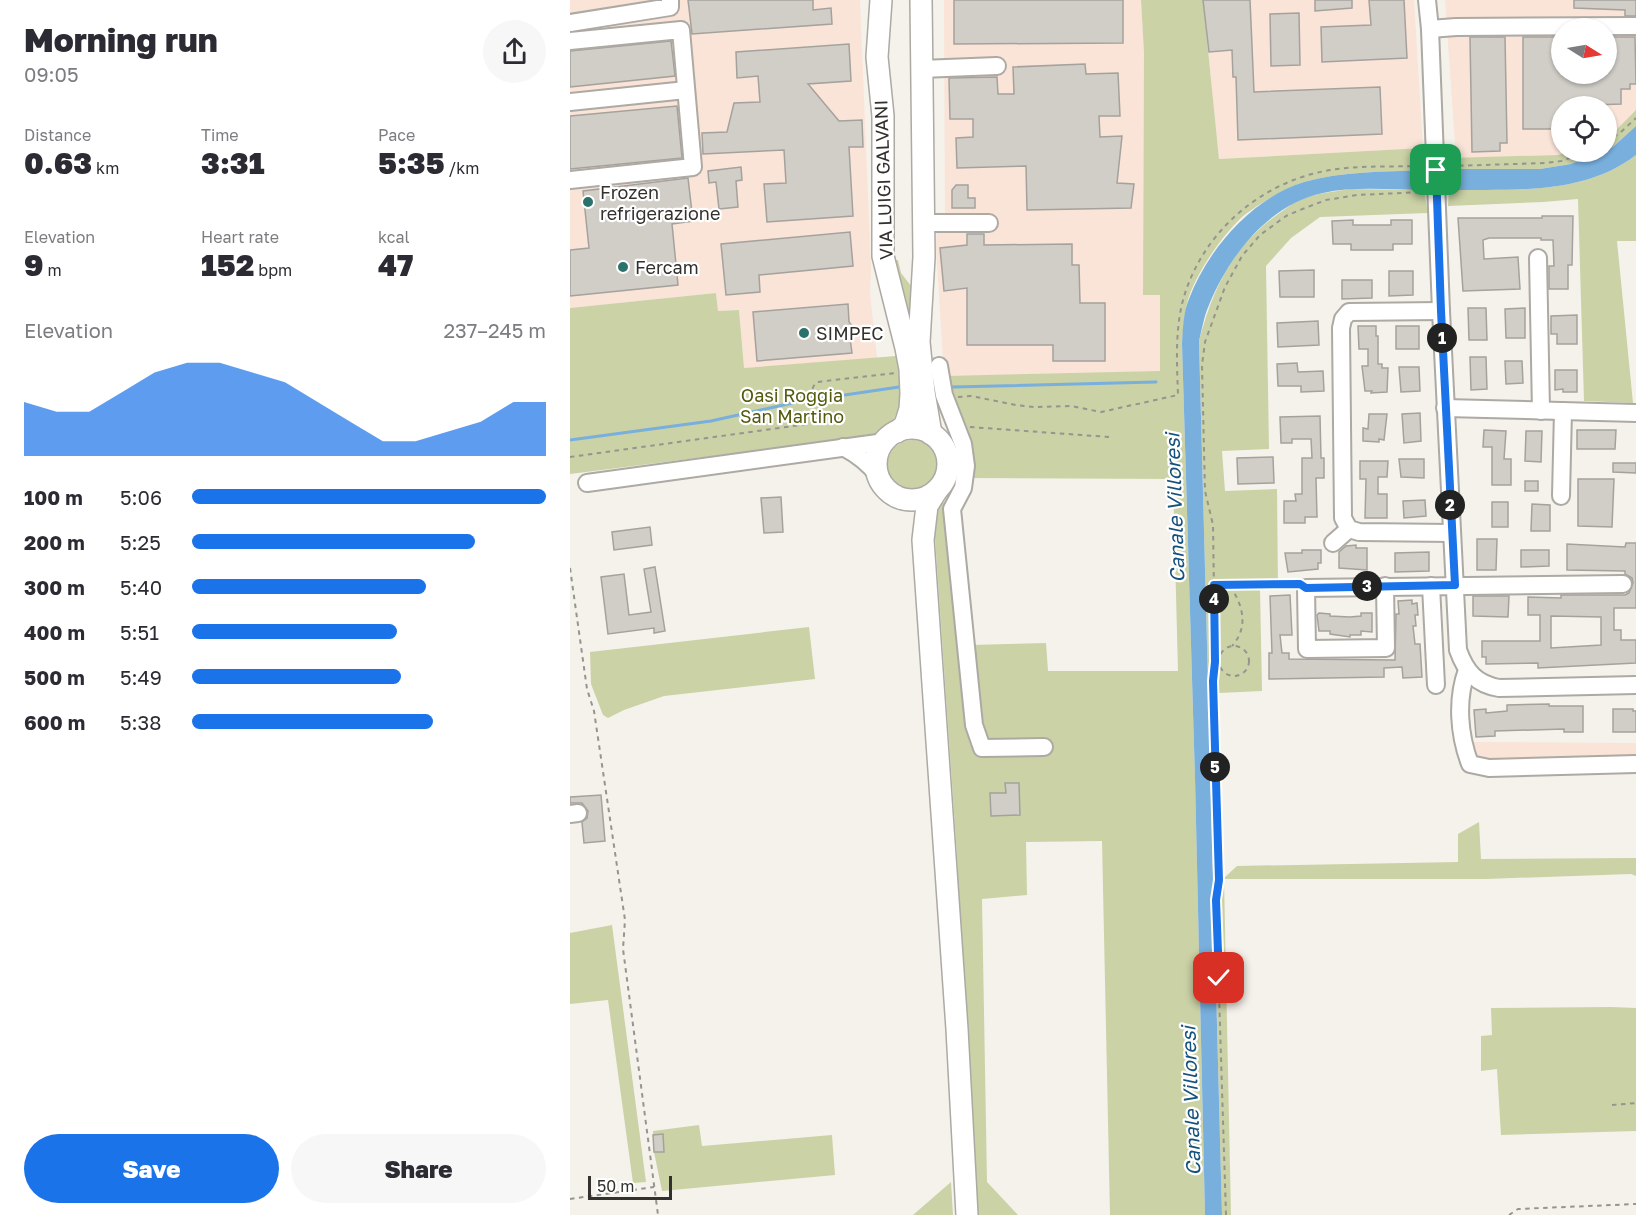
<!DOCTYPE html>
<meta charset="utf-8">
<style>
:root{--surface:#fff;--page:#f7f7f7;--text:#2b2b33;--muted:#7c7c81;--accent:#1a73e8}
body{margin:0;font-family:"Golos Text",sans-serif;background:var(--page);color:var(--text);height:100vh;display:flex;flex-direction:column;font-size:22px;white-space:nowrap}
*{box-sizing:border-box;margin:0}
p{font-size:20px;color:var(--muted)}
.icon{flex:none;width:33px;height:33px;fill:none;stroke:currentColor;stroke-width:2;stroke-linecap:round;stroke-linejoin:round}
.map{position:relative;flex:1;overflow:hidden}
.side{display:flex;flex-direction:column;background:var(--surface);width:570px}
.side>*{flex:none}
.needle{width:39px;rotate:101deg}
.fabs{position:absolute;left:981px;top:18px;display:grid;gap:12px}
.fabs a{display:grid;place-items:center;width:66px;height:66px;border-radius:50%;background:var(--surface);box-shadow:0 2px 4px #0004;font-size:30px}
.scale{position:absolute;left:18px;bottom:15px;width:84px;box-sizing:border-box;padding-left:6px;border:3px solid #32312e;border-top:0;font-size:16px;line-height:21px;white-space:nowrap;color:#32312e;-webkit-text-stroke:4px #fff;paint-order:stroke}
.pin{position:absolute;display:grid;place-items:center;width:51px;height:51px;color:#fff;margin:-26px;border-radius:12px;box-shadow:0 3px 9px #0006}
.km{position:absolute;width:30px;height:30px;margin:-15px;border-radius:50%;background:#222;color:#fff;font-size:16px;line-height:30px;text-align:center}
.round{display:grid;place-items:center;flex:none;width:63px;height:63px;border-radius:32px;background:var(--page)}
.overview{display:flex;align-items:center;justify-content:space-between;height:102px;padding:0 24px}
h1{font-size:33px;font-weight:800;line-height:45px}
.stats{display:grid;grid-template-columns:repeat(3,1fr);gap:9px;height:102px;padding:6px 24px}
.stats div{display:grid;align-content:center}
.stats b{font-size:30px;font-weight:800}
.stats small{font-size:16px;font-weight:400}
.stats p{font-size:16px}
.chart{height:168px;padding:12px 24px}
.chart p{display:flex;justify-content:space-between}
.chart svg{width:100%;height:108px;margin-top:6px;fill:var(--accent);opacity:.7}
.primary-button{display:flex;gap:12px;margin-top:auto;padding:12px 24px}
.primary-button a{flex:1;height:69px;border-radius:36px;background:var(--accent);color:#fff;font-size:24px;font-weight:800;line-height:69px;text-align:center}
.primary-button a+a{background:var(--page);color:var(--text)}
ul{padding:0 24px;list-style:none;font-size:20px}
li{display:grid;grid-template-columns:96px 72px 1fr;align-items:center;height:45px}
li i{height:15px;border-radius:8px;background:var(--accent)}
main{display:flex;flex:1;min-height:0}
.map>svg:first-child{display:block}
.industrial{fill:#fae3d7;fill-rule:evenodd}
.green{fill:#cbd2a6}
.water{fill:#78afdd}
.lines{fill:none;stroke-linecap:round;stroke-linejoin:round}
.stream{stroke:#78afdd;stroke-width:3}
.building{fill:#d1cec8;stroke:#a5a19c;stroke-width:1.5;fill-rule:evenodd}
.minor-casing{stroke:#ada9a3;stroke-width:20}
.major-casing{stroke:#ada9a3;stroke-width:24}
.path{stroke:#96948f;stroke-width:2;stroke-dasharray:4.5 4.5;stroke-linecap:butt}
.minor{stroke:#fff;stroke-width:16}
.major{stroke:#fff;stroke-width:21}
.route-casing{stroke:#fff;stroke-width:12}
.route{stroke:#1a73e8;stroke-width:8}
.poi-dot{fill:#2a726b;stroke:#fff;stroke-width:2}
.labels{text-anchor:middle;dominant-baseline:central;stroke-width:4.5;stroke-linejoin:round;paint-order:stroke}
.street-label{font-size:18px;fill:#32312e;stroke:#fff}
.poi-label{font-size:18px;fill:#32312e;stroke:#fff;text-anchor:start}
.park-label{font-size:18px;fill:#535a0c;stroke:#fff}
.water-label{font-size:20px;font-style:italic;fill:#15527e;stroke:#fff}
</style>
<main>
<section class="side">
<div class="overview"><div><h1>Morning run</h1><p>09:05</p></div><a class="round"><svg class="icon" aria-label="share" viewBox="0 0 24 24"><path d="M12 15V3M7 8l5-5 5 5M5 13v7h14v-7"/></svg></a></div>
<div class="stats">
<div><p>Distance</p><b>0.63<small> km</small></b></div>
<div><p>Time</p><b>3:31</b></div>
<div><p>Pace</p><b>5:35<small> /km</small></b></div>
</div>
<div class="stats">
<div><p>Elevation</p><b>9<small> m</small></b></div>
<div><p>Heart rate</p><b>152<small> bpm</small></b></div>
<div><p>kcal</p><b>47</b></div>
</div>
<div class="chart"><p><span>Elevation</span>237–245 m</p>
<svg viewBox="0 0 160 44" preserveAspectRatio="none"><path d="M0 44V22L10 26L20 26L30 18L40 10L50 6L60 6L70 10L80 14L90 22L100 30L110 38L120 38L130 34L140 30L150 22L160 22V44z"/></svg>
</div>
<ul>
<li><b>100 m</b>5:06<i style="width:100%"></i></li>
<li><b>200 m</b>5:25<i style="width:80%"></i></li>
<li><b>300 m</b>5:40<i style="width:66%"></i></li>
<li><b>400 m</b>5:51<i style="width:58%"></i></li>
<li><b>500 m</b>5:49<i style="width:59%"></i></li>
<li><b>600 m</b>5:38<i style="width:68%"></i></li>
</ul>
<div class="primary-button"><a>Save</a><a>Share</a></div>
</section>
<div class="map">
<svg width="1066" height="1215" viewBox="0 0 1066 1215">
<rect width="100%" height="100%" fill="#f5f2eb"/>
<g class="industrial">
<polygon points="0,0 290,0 301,270 300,293 307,358 174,368 169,310 148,311 146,293 0,308"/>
<polygon points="374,0 571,0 574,53 573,294 590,294 590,372 374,376 366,247 367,229 375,228"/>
<polygon points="633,0 844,0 853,148 649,159"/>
<path d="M 875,0 L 1066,0 L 1066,110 L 1047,129 L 1037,135 L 1036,106 L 992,106 L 992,152 L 997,152 L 988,155 L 886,158 ZM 992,28 L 1036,28 L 1036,74 L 992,74 Z"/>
<polygon points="899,742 1066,743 1066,774 902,774"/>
</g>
<g class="green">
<path d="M 571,0 L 633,0 L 649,159 L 853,148 L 853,170 C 813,172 772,171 734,182 C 717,187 685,206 671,218 C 651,237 624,276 617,303 C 614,316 613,330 612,344 L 625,778 L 635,1215 L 540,1215 L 532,841 L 456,842 L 457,895 L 412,899 L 417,1182 L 448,1215 L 400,1215 L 387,855 L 363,509 L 372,502 L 382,506 L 401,645 L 476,643 L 478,671 L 608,671 L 603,479 L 399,478 L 374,376 L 590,371 L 590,295 L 573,295 L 574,53 Z"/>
<polygon points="1066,110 1066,126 1044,146 1037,149 1036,135 1047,129"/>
<polygon points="997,152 1030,152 1001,164 970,169 878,169 878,158 988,155"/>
<path d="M 1066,155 L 1066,241 L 1047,241 L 1063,403 L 1014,401 L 1008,199 L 973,202 L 878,206 L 879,190 C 942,189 1013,196 1066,155 Z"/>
<path d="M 780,189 L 854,190 L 858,213 L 750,217 L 721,238 L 696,266 L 699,449 L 652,451 L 655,491 L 707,489 L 708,588 L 690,589 L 692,691 L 649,693 L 654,878 L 667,866 L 888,862 L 888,834 L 909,822 L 911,859 L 1066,858 L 1066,876 L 1061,874 L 916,879 L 654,879 L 661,1215 L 652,1215 L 629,341 C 643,287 664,244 711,212 C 717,208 724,202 730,200 C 746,193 763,192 780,189 Z"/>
<polygon points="324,260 328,260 331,273 345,291 344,350 339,315"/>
<path d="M 146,293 L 148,311 L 169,310 L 174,368 L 326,356 C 331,385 336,415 310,435 L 0,474 L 0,308 Z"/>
<circle cx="343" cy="466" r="26"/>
<polygon points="239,627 245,679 94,696 54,710 38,718 33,715 21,684 20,652"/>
<polygon points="42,925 76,1182 63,1183 38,1000 0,1004 0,933"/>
<polygon points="1041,1007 1066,1008 1066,1131 931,1135 927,1069 911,1071 911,1036 922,1035 921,1008"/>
<polygon points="129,1125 132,1146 262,1135 265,1175 92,1191 84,1152 94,1151 93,1135 83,1135 83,1131"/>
<polygon points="381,1182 383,1215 343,1215"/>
</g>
<g class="water">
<path d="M 1066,126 L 1066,155 C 1013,196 942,189 879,190 L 878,169 L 970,169 L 1001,164 L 1030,152 L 1036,152 L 1037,149 L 1044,146 Z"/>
<path d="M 853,170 L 854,190 C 821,190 785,186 753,193 C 699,204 659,256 639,305 C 634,316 632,329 629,341 L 652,1215 L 635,1215 L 625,778 L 612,344 C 613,329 613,313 619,299 C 638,249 682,198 734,182 C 772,171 813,172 853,170 Z"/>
</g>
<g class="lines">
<g class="stream">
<polyline points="382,387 586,382"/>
<polyline points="0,440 141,421 227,402 329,387"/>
</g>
</g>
<g class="building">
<polygon points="118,0 243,0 243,10 261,8 262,24 122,34"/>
<polygon points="384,0 553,0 553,43 384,44"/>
<polygon points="633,0 680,0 684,92 810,87 812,134 668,140 666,77 663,77 662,50 639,52"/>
<polygon points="745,0 782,0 782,8 745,11"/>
<polygon points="799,0 834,0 837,58 752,62 751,27 801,25"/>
<polygon points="1004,0 1066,0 1066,16 1055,16 1055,10 1004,8"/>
<polygon points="729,13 730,65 701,66 700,14"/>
<polygon points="900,37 935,37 937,143 930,143 930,151 902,152"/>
<polygon points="953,37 992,37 992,74 1036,74 1036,37 1065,37 1066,84 1060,84 1060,89 1051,89 1051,104 992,106 992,129 953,129"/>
<polygon points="101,41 105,76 0,87 0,51"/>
<polygon points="279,44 281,81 238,84 269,121 292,120 293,147 279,147 283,216 197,222 194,184 216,183 214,150 133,154 132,133 157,132 164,103 190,102 188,76 167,78 166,52"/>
<polygon points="515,64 516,74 548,73 550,116 529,116 530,137 552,136 547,183 564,184 561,208 457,210 456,166 387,168 386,138 403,137 403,119 380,119 379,78 427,77 428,94 444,94 443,67"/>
<polygon points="107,106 112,158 0,169 0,116"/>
<polygon points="171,167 172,180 166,181 168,207 149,209 146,182 139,183 138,171"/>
<polygon points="118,178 123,221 102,224 108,285 0,296 0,250 19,248 13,191"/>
<polygon points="386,185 398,185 398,198 405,198 405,208 382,208 382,190"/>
<polygon points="972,216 1003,216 1002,265 998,265 998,289 979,289 979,266 984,266 983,240 971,240 971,238 919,238 913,240 914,259 948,257 950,289 893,291 888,218 972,218"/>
<polygon points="783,220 783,225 821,225 821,220 842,220 842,244 823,244 823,250 781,250 781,244 763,244 762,221"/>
<polygon points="280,232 283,266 189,275 190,292 156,295 151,244"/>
<polygon points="397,234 414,234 414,245 502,244 502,265 509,265 510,303 535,303 535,361 483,361 483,345 397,345 397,288 374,291 370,248 397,245"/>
<polygon points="744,270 744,297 710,297 709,271"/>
<polygon points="819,271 843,271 843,295 819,296"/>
<polygon points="772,280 802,280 802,298 772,299"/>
<polygon points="278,304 279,322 285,329 280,338 282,353 187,361 183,312"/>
<polygon points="898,308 916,308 917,340 899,340"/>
<polygon points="955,308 955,338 936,338 935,309"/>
<polygon points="1007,315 1007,344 987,344 987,334 981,334 981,316"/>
<polygon points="748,321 749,345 708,347 707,323"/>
<polygon points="788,326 806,326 806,336 808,336 808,364 812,364 812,368 818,368 817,392 801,393 802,391 795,391 792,366 798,366 798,349 789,349"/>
<rect x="826" y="326" width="23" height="23"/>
<polygon points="900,357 916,357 917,389 901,390"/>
<polygon points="935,361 952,361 953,383 936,384"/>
<polygon points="727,363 728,372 753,371 754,391 731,392 731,386 708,386 707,364"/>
<polygon points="829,367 849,367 850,391 831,392"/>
<polygon points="985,370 1007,370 1007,392 993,392 993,389 985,390"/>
<polygon points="850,413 851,441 834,443 832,414"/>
<polygon points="799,414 817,414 814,440 809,439 809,442 793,441 793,428 798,429"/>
<polygon points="750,416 751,458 754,458 754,478 746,478 747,517 735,517 735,523 714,523 714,501 726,501 725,494 732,494 732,458 742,458 741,439 722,439 722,443 711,443 710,417"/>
<polygon points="914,430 936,431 934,459 941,459 941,485 922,485 922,447 913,447"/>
<polygon points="1007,430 1046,430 1045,449 1007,449"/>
<polygon points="956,431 972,431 971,462 955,461"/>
<polygon points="703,457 704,483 668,484 667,458"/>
<polygon points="829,459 854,459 854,478 831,477"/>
<polygon points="790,461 818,461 817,477 808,477 808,494 817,494 817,518 795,518 796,479 790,479"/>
<polygon points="1043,463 1066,463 1066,473 1043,472"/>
<polygon points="1008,479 1044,479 1042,527 1008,526"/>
<rect x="955" y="481" width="13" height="10"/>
<polygon points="211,497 213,532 194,533 191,498"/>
<polygon points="855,500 856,516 834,518 833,501"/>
<rect x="922" y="502" width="16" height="25"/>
<polygon points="962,504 980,505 980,531 961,531"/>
<polygon points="80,527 82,545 44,550 42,532"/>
<polygon points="907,539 927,539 926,570 907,570"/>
<path d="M 1056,543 L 1066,543 L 1066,608 L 1044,608 L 1044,630 L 1051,630 L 1051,640 L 1066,640 L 1066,663 L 968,668 L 968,663 L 916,664 L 916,657 L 912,657 L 912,641 L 970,641 L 970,615 L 958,615 L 958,597 L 991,598 L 991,595 L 1055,595 L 1059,593 L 1063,583 L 1062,578 L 1055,574 L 1055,571 L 997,570 L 997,544 L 1055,547 ZM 981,616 L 1031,617 L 1031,645 L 981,648 Z"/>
<polygon points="786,545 786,548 797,548 797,570 769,568 769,552 776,546"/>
<polygon points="732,550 751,550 751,563 748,563 748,569 718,572 715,553 732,553"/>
<polygon points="951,550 979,550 979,566 951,567"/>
<polygon points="859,552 859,571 825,572 825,553"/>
<polygon points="85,567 95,631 84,633 84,628 38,634 31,577 54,574 59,615 81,612 74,569"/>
<polygon points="720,595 722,635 710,635 712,653 719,653 719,659 825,660 826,614 829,614 828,601 842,600 842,604 847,603 848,615 845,615 846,626 843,626 845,644 850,644 852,677 833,678 832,667 814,668 814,677 699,679 699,653 702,653 700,596"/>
<polygon points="903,596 939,596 938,617 903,616"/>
<polygon points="749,613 760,614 760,616 780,617 791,616 791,613 802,613 802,632 791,631 791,635 780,635 780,637 760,634 760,631 749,631 747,615"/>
<polygon points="979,704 979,706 1013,706 1013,732 994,732 994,729 925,731 925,736 906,737 904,710 916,709 916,713 937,711 937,705"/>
<polygon points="1043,709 1063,709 1063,711 1066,711 1066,732 1043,732"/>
<polygon points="435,783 449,783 450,815 421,816 420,793 436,793"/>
<polygon points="31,795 35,841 14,843 12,822 17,818 18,811 12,803 0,803 0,797"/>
<polygon points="93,1134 94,1152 84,1152 83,1135"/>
</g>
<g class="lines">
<g class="minor-casing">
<g id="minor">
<path d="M 857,0 L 860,29 L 871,311 L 888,650 C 896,672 906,684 929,688 L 1066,685"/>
<polyline points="0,23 100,7 100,0"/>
<polyline points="860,29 886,27 1066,26"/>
<polyline points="0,41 111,30 123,167 0,180"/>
<polyline points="351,69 427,66"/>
<polyline points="0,102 116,90"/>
<polyline points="354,223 419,223"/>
<polyline points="968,258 971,411"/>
<polyline points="871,311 779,312 773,319 771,328 773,518 779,529 789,532 882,533"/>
<polyline points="369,366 374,395 393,444 396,466 393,488 382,509 404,725 412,748 474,747"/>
<polyline points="875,408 1066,413"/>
<path d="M 273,447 C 288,455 299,463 308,476"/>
<polyline points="17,483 315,442"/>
<polyline points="991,496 993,411"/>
<polyline points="763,543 779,529"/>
<polyline points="815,586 816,648 737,649 736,588 1053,584"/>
<polyline points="861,586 866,685"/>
<path d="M 897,670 C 886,700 889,735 900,764 L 919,768 L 1066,764"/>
<polyline points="0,814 8,813"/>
</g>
</g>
<g class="major-casing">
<g id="major">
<polyline points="311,0 307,57 313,116 313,256 336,348 340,369 341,394 340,409 335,425 327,432"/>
<polyline points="351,0 354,257 349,342 354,392 361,434"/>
<circle cx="342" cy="464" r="36"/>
<polyline points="367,490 357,506 353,540 387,1029 397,1215"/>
</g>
</g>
<g class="path">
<polyline points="1036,142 1051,132 1066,118"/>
<polyline points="880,166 976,163 991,161 1018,152"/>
<path d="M 388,397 L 401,396 L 446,405 L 464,407 L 501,406 L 531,412 L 608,395 C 607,365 605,334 612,304 C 629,236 687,184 755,171 C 786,165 820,167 851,166"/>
<polyline points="400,427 539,437"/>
<path d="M 0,457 L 238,424 L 244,420 C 246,408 236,391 247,382 L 325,373"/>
<polyline points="0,568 17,689 24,711 55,920 53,949 88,1215"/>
<polyline points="644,585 722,584"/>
<path d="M 660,586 C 673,605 679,627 662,646"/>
<circle cx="664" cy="661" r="15"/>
<polyline points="1042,1105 1066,1103"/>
<polyline points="0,1199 84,1187"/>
<polyline points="656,1215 646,900 649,880 643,681 645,662 643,525 635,491 632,365 635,342 655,287 672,256 690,235 716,216 730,210 756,200 787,195 854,192"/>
<polyline points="939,1215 948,1209 1066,1204"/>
</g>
<use href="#minor" class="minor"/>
<use href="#major" class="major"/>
</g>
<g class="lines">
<g class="route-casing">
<polyline id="route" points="649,978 646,900 649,880 643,681 645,662 644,585 730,584 736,588 885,585 871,311 866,170"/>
</g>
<use href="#route" class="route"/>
</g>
<g class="poi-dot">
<circle cx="18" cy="202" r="6"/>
<circle cx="53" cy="267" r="6"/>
<circle cx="234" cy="333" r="6"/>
</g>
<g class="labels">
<g class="street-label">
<text transform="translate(313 180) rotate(-92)">VIA LUIGI GALVANI</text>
</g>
<g class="poi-label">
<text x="30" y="192">Frozen<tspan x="30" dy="21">refrigerazione</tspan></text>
<text x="65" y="267">Fercam</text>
<text x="246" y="333">SIMPEC</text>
</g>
<g class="park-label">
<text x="222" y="395">Oasi Roggia<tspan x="222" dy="21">San Martino</tspan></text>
</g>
<g class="water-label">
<text transform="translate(604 508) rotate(-92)">Canale Villoresi</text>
<text transform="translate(620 1101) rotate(-92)">Canale Villoresi</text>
</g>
</g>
</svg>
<div class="fabs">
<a><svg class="needle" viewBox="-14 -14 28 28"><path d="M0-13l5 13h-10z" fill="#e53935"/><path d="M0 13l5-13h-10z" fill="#7c7c81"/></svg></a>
<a><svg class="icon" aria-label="locate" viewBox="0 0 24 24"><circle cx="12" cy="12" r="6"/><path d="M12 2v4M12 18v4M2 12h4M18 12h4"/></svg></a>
</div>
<div class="scale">50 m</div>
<div class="pin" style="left:866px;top:170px;background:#1e9e55"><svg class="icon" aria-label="arrive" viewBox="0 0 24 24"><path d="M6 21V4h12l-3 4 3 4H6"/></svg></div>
<div class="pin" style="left:649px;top:978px;background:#d93025"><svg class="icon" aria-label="check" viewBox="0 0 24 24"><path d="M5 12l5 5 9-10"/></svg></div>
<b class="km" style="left:872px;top:338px">1</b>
<b class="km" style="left:880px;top:505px">2</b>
<b class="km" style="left:797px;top:586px">3</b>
<b class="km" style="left:644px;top:599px">4</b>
<b class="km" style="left:645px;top:767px">5</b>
</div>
</main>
